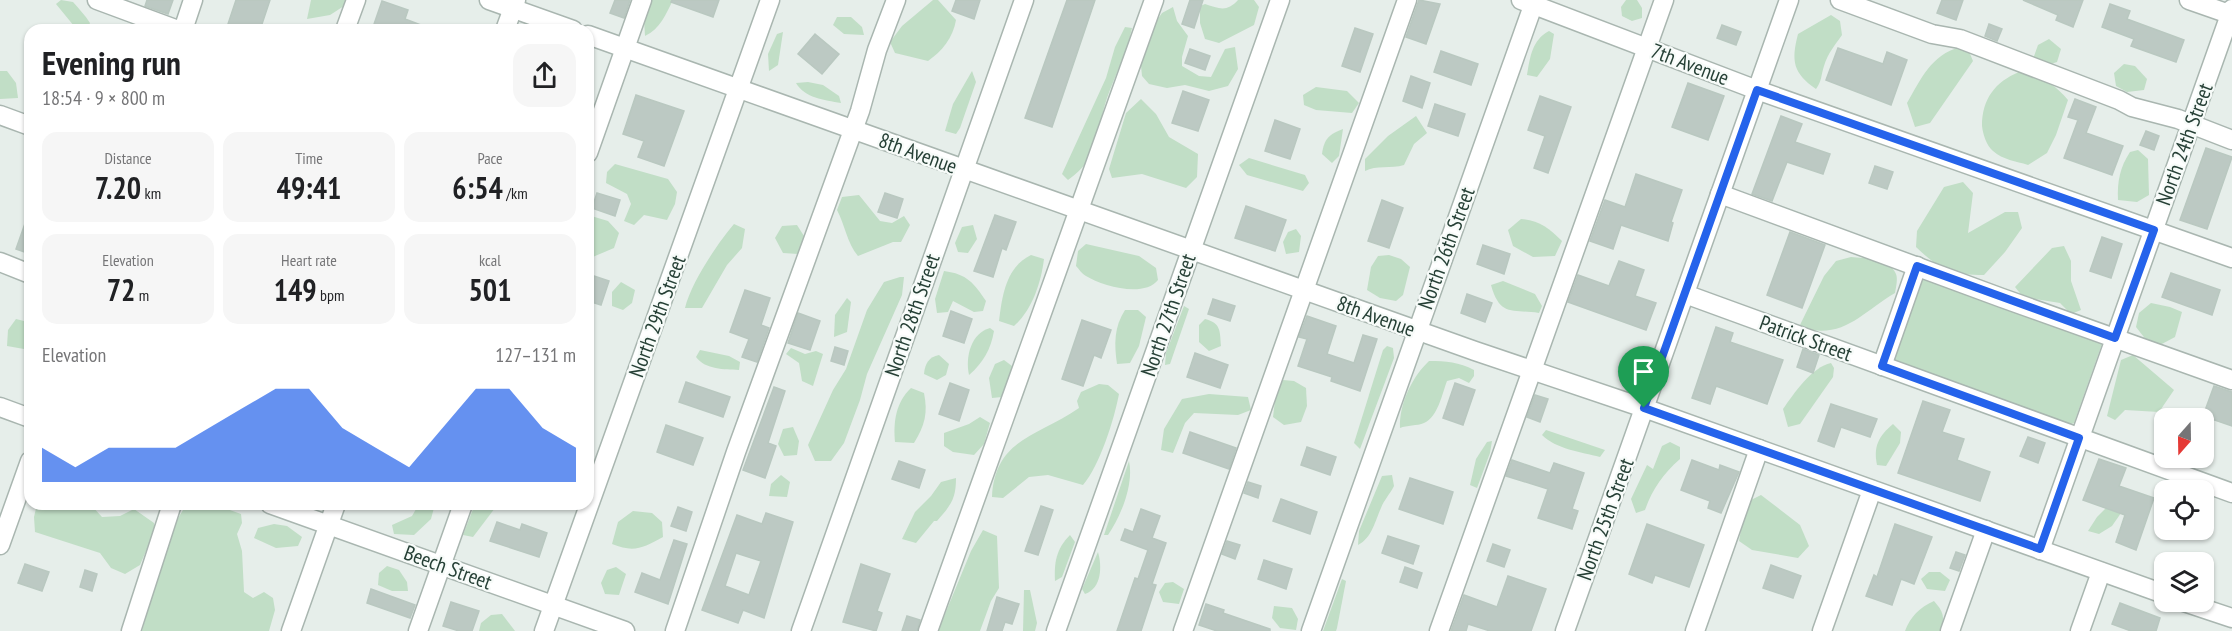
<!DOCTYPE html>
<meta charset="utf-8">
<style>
:root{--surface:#fff;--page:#f6f6f6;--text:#202124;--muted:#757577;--accent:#2563eb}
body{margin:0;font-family:"PT Sans Narrow",sans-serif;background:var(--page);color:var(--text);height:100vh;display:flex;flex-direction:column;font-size:22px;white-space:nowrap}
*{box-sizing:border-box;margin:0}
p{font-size:20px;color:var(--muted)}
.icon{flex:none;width:33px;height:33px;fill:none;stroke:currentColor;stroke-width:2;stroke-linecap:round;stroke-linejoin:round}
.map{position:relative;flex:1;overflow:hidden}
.details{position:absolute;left:24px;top:24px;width:570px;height:486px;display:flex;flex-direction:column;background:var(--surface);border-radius:18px;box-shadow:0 2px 4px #0004}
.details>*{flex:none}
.needle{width:39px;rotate:200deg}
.controls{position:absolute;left:2154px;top:408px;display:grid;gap:12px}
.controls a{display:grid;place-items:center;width:60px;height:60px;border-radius:12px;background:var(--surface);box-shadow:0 2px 4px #0004;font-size:30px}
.pin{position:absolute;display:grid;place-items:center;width:51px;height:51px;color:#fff;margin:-62px -26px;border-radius:50% 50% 50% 0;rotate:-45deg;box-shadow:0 0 6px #0007}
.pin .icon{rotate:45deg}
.round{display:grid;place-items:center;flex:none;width:63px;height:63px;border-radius:18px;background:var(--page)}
.headline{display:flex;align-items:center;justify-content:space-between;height:102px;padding:0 18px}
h1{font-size:33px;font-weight:700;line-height:45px}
.stats{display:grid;grid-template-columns:repeat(3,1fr);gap:9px;height:102px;padding:6px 18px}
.stats div{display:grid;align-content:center;border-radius:15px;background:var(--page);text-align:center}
.stats b{font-size:30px;font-weight:700}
.stats small{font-size:16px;font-weight:400}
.stats p{font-size:16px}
.chart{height:168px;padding:12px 18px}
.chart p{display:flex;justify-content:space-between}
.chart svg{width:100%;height:108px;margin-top:6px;fill:var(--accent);opacity:.7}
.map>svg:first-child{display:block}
.green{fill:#c1dec6}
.building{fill:#bcc9c3;stroke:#b9c8c0;stroke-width:1.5;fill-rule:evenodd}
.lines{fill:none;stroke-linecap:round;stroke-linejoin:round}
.minor-casing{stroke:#a9b6b0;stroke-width:21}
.minor{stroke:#fff;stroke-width:18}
.route-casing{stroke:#fff;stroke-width:12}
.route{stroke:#2563eb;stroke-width:8}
.labels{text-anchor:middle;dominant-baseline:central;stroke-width:4.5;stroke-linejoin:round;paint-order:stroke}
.street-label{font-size:21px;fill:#264036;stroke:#f7fbf9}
</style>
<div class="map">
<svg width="2232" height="631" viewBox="0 0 2232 631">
<rect width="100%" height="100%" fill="#e6eeea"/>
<g class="green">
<path d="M 61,0 L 73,2 C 79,9 85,15 90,23 L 87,30 L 74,26 L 56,4 Z"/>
<polygon points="311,0 345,0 344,6 330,15 307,19"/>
<path d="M 652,0 L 673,0 C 666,14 660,29 645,36 L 644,20 Z"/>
<path d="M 933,0 L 938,0 L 956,20 C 953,38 942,51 928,61 L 895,53 L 890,42 L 902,26 Z"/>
<path d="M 1238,0 L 1254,0 L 1259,7 L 1254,25 L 1219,43 L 1205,39 L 1200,23 L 1200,12 L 1196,8 L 1205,4 C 1220,9 1227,12 1238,0 Z"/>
<polygon points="1626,0 1637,0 1642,8 1642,18 1632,21 1622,16 1621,7"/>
<polygon points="1173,7 1177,21 1188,36 1182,57 1182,66 1199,76 1211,77 1225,49 1235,47 1238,69 1228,86 1209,91 1185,85 1167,88 1149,84 1142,76 1140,56 1149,32 1162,13"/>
<path d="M 1831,15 L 1840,21 L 1842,35 C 1835,45 1828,53 1824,66 C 1821,75 1822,81 1816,89 C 1793,73 1791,61 1798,34 Z"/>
<polygon points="837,17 851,17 862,27 864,35 844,34 833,25"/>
<path d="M 1125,27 L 1132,28 C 1127,53 1115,75 1107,98 C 1095,133 1102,156 1068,180 L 1062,174 L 1106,78 L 1115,47 Z"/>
<path d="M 1549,31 L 1554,34 L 1550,59 L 1537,77 L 1527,75 C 1530,57 1532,40 1549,31 Z"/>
<polygon points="783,32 778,65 769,71 768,54 777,34"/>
<polygon points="2049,39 2061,49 2057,62 2048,65 2033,59 2038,45"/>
<path d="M 1960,47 L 1968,49 L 1973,61 L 1930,123 L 1915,127 L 1907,103 C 1921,79 1931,55 1960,47 Z"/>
<polygon points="2124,64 2135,66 2147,79 2144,90 2127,92 2116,86 2114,73"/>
<polygon points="0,71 7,71 16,83 18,98 0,99"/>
<polygon points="972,71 976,82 960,128 956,134 945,131 953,104"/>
<path d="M 2019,72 C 2040,77 2054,83 2068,100 L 2056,135 L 2047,153 L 2028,165 C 2016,161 2003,160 1993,151 C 1986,145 1983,134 1982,126 C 1982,99 1995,82 2019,72 Z"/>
<path d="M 808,82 L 823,85 L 839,96 L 841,103 C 824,100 805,98 796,83 Z"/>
<polygon points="1316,87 1347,91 1359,103 1352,113 1316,110 1304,105 1303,95"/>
<polygon points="1141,99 1156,114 1169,137 1198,154 1197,177 1186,188 1142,174 1112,178 1109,169 1126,113"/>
<path d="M 1416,116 L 1427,133 L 1414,144 L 1404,165 C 1391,169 1376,165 1365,171 L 1365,159 L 1388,136 Z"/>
<path d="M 1343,129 L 1339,156 L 1332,163 L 1322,154 C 1324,139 1329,134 1343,129 Z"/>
<path d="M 2138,150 L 2148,159 L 2149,195 L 2137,202 L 2118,200 C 2117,182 2120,167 2130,152 Z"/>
<polygon points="1249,158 1305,175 1309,183 1303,191 1247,175 1239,165"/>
<polygon points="615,164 668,179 677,192 675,204 667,220 644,215 634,225 624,221 631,204 627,194 606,183 607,172"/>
<path d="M 1963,182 L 1973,193 L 1968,233 L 2005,212 L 2018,212 L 2022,228 L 2005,252 L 1984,275 C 1952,275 1940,270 1916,247 L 1917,231 L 1944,187 Z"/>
<path d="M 859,195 L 880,221 L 892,223 L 904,216 L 910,225 L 901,242 L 893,242 L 858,256 C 847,243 845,225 837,210 L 842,197 Z"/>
<polygon points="588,215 608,221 619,233 614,248 588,259"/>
<path d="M 1521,219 C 1539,220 1549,228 1562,241 L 1555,256 L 1533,257 L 1513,246 L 1508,230 Z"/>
<path d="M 734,224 L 745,229 L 742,248 L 727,265 L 702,308 L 685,308 C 691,283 717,244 734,224 Z"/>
<polygon points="797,225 804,236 798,254 783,253 775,238 782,226"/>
<polygon points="973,225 977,239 968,253 958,252 955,243 962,227"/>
<polygon points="1296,229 1301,236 1299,252 1286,254 1283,242 1288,232"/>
<path d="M 1086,244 L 1139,256 L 1156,268 L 1158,280 C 1144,298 1102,286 1086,276 C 1082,274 1079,269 1076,266 L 1078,251 Z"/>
<polygon points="2064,246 2071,261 2071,281 2081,310 2071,314 2060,303 2023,297 2015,287 2052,248"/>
<path d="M 1031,255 L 1044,259 C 1041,283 1032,310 1014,326 L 999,321 C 1002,296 1006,267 1031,255 Z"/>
<polygon points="1389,255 1401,259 1410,267 1403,295 1396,301 1380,298 1367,290 1371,267 1378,256"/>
<path d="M 1851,257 C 1865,258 1890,259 1896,274 C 1898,279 1896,287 1895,293 C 1861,313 1843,341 1799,327 L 1824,276 L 1836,261 Z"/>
<path d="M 944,271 C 967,274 974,283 986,301 L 983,311 L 974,312 L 953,301 L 948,312 L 937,313 L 935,299 Z"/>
<polygon points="1918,275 2103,341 2074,423 2067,425 1898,365 1892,359"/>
<polygon points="900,277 904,277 902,295 867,374 860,400 844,443 831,461 815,461 808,445 833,390 846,369 867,310 884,282"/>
<path d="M 1503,281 L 1535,294 L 1542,306 L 1539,313 C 1512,309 1500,317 1491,285 Z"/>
<polygon points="621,282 635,290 632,303 623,310 612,306 612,292"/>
<polygon points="847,298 851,302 847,332 834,337 835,315"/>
<polygon points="2151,303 2170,307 2182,312 2175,337 2160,345 2147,341 2136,327 2139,313"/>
<polygon points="1184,306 1189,309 1170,364 1165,365 1166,353"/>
<path d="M 1125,310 L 1138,310 L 1146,317 L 1139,346 L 1130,363 L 1117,364 C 1114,344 1114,327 1125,310 Z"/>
<polygon points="16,319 24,321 29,333 24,349 7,346 8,330"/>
<path d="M 1205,319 C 1221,323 1220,331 1221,346 L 1209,351 L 1199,342 L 1199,325 Z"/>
<path d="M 990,328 L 994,331 C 991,349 983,363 969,375 C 965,357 971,333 990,328 Z"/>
<polygon points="1387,346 1393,348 1394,358 1360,449 1354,443 1383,350"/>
<polygon points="791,348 805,354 816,351 823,354 813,386 802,381 799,363 786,354"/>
<path d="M 700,350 L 729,356 L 740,362 L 739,370 C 724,369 706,370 696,357 Z"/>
<path d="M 939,355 L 949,364 L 946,375 L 937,380 L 924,374 C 925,363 929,357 939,355 Z"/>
<polygon points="2133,355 2174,390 2159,412 2125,410 2115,420 2107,416 2121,360"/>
<polygon points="1004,360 1012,366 1009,383 1002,397 992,398 989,378 995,364"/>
<path d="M 1429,361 C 1446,361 1459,362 1474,370 L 1474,376 L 1469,383 L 1459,378 L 1447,381 C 1442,394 1438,417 1424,423 C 1417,426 1407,425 1400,428 C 1399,404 1412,377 1429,361 Z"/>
<path d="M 1831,363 L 1834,368 L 1833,377 L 1800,424 L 1788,427 L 1783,409 C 1794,393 1812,367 1831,363 Z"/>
<polygon points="1283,380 1294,381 1306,388 1307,406 1301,422 1284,425 1273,417 1276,392"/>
<path d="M 1099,384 L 1108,385 L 1119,394 C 1114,420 1100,465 1083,485 L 1048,475 L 1029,477 L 1003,498 L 992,497 C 995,438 1039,436 1079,408 L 1077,401 L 1081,392 Z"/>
<path d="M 911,388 L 924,393 C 928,413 925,425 914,443 L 895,442 C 893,422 896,402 911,388 Z"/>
<polygon points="1209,394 1248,397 1251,410 1238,415 1194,413 1185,423 1173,453 1161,450 1164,429 1182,399"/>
<polygon points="980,417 990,423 984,444 974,455 953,452 944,446 944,433 969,424"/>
<path d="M 1893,424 L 1901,432 L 1900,443 L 1886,466 L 1877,465 C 1873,446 1879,436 1893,424 Z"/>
<polygon points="793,427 799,441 797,455 784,456 778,444 783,429"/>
<path d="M 1546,430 L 1605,450 L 1600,457 C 1581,452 1556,449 1542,435 Z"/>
<polygon points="1492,441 1490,453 1477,488 1470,485 1476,459 1487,442"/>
<path d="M 1670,442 L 1680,447 L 1680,459 C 1663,474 1653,488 1645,510 L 1636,513 L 1631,499 L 1647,465 L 1653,469 L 1662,446 Z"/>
<path d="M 1129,461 C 1134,484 1121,516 1108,535 L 1104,535 Z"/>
<polygon points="781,475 790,482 787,497 769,496 771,484"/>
<path d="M 1392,475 L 1394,486 C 1390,494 1384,500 1381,508 C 1375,521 1372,538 1358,545 L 1359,531 L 1382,476 Z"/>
<path d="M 956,478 C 956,499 951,505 937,521 L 934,521 L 916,543 L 902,539 L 915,512 L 931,496 L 941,482 Z"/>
<polygon points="1761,495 1800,525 1809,546 1798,558 1752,550 1739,541 1742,524 1751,500"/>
<polygon points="37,504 91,505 102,517 120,516 134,509 154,523 155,530 140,565 125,574 111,568 100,553 35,532 34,517"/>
<path d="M 187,504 L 213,504 L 241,514 L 242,523 L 237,534 L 242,551 L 244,592 L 253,598 L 264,592 L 273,598 L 275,610 L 269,631 L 142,631 C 154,591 163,537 187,504 Z"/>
<polygon points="419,504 435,504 431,519 414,535 394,534 392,525 412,516"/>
<polygon points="475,504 498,504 473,537 463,535"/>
<polygon points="2109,505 2121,513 2112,526 2099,534 2088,531 2097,517"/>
<path d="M 633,511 L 652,513 L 662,522 L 663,537 C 643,548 634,553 612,544 L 618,522 Z"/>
<polygon points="274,524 287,526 302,537 298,546 276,548 254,538 258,528"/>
<polygon points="983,530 997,536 999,588 991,601 980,631 938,631 971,551"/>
<path d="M 1070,535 L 1075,542 L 1062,577 L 1055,581 C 1054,563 1056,549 1070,535 Z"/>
<path d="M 1098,552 C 1102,566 1102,588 1085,594 L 1082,589 Z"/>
<polygon points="387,566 399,570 407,582 408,591 392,591 378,585 379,573"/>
<polygon points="616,567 626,574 619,595 605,594 601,583 607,570"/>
<polygon points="1929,572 1940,572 1950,580 1945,591 1927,589 1921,579"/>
<polygon points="1342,579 1346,581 1337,628 1336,631 1323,631"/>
<polygon points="1173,582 1184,589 1179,604 1163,602 1159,592 1165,583"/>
<polygon points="1024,590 1030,590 1037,623 1035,631 1023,631"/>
<path d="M 1934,601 C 1943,611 1946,618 1940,631 L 1905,631 C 1910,617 1920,607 1934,601 Z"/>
<polygon points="1274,606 1292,608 1298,619 1296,630 1280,628 1272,618"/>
<polygon points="502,614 515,631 479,631 481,623 491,615"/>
</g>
<g class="building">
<polygon points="147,0 173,0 168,14 145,6"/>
<polygon points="236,0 270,0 260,30 226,30"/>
<polygon points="615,0 630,0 624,18 610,13"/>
<polygon points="672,0 719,0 713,17 671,2"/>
<polygon points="956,0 980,0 974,19 952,11"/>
<polygon points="1067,0 1095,0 1052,127 1025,118"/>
<polygon points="1190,0 1203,0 1194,28 1182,24"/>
<polygon points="1419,0 1440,4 1426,44 1406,37"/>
<polygon points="1942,0 1963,0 1956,20 1937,13"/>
<polygon points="2023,0 2083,0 2073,27 2056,20 2058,15"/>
<polygon points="382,1 408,10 405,19 429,28 429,30 372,30"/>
<polygon points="2110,4 2130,11 2127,19 2184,40 2176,62 2131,46 2134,39 2102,27"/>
<polygon points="1989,24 2002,29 1997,41 1985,36"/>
<polygon points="1722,25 1741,32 1736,45 1717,38"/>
<polygon points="1355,28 1373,34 1360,72 1342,66"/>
<polygon points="815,34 839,54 822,74 798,54"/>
<polygon points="1838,48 1883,64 1887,52 1907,60 1891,105 1826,80"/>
<polygon points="1190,49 1210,56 1205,70 1185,63"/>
<polygon points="1441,51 1478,64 1471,85 1434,72"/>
<polygon points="1411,76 1430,83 1422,108 1403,101"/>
<polygon points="1688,83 1724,96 1708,140 1672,127"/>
<polygon points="1183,91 1209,100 1198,131 1172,123"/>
<polygon points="636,95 684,111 664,166 638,157 644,141 623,134"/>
<polygon points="1540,96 1571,107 1548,173 1534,168 1545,136 1528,130"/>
<polygon points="2075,99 2096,107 2086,133 2123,146 2112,175 2064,158 2078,120 2068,117"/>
<polygon points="1435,104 1465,114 1458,136 1428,126"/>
<polygon points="1781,116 1802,124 1795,142 1830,154 1823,174 1787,162 1772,201 1752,194"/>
<polygon points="1275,120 1300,129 1290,159 1265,151"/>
<polygon points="2146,131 2159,136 2154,150 2140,145"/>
<polygon points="2206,148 2232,157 2207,229 2180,220"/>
<polygon points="1875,166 1893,172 1887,189 1869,183"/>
<polygon points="1636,174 1682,190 1671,222 1673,223 1668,241 1621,225 1613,249 1590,241 1605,200 1625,207"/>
<polygon points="597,193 620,200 615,216 592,208"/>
<polygon points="885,193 903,199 897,218 878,212"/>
<polygon points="1382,200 1403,208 1389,248 1368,241"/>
<polygon points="1246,206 1286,220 1275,251 1235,238"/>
<polygon points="28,215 30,215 30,254 16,249"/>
<polygon points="995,215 1016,222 1006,250 1002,248 993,277 974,271"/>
<polygon points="1790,232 1825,245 1802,308 1767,295"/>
<polygon points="2102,237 2122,244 2111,278 2090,271"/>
<polygon points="1483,245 1510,254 1504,274 1477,264"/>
<polygon points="1619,261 1644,270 1635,296 1656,303 1646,330 1568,302 1578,275 1609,286"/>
<polygon points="2171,273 2220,290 2212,315 2162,297"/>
<polygon points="588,274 609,281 601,305 588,301"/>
<polygon points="745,290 770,298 761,325 769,328 757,362 742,357 749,339 730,332"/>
<polygon points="1467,294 1492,303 1485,322 1461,313"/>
<polygon points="1213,299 1235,306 1230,321 1208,314"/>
<polygon points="951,311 972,319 964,343 943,336"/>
<polygon points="798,313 820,321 810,350 788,343"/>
<polygon points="1307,316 1336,326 1327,354 1354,363 1363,335 1377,339 1360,391 1331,381 1332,377 1298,366 1307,339 1299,337"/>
<polygon points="1082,320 1111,330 1101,358 1094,355 1083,386 1062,379"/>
<polygon points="1716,327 1733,333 1730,342 1783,360 1767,404 1716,386 1710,404 1692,398"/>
<polygon points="835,347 848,351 844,365 831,361"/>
<polygon points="1803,349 1819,355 1813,373 1797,367"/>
<polygon points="1195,353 1228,365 1220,388 1187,377"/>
<polygon points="686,382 730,397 723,417 679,402"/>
<polygon points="950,383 969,390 959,421 939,414"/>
<polygon points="1455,383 1475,390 1463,425 1443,418"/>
<polygon points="2214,386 2232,392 2232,426 2203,416"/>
<polygon points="774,387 785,391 768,443 776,446 765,478 743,470"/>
<polygon points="1535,395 1548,399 1540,422 1527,417"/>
<polygon points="1923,401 1950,410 1942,432 1964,439 1957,460 1990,472 1980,501 1898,473"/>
<polygon points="1831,404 1877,419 1870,437 1841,427 1834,447 1818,441"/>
<polygon points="666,425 703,438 693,465 657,452"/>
<polygon points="1190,432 1236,448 1229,469 1183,453"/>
<polygon points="2028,437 2045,443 2038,463 2020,456"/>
<polygon points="1307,447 1336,457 1330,475 1301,465"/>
<polygon points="2099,459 2126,468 2119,486 2154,498 2136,550 2116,542 2125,515 2083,500"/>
<polygon points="1512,460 1550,473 1554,463 1584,473 1572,509 1578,511 1572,529 1538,518 1548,489 1506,476"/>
<polygon points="1692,460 1719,470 1720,465 1739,472 1721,513 1708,508 1710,501 1681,490"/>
<polygon points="899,461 925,470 919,488 892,479"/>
<polygon points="1410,478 1453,492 1443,524 1399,509"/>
<polygon points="1248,482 1261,486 1258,498 1244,493"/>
<polygon points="1281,499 1317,512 1310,534 1273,521"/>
<polygon points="1041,506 1053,510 1038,555 1025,551"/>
<polygon points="678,507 692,512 686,531 671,526"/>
<polygon points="1141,509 1160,516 1152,538 1166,543 1152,584 1156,585 1141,631 1117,631 1135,578 1138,579 1148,550 1121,540 1125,529 1133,532"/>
<path d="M 766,513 L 793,522 L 764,618 L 743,610 L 738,623 L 702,610 L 737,515 L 762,524 ZM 736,553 L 761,561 L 749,595 L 725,586 Z"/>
<polygon points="497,522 520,530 522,524 547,533 539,557 490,541"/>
<polygon points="1647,524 1704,545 1689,587 1655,575 1652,583 1629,574"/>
<polygon points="1895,524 1932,537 1914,584 1901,579 1892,605 1866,596 1874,575 1877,577"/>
<polygon points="1388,536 1419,546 1413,564 1382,553"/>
<polygon points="674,540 687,544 668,604 635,592 642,573 660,580"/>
<polygon points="1227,541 1240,545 1235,559 1222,554"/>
<polygon points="1493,544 1510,550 1504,567 1487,561"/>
<polygon points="1956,552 1965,555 1959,571 1950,568"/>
<polygon points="1264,560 1292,569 1286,589 1258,579"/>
<polygon points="25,564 49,572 42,591 18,583"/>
<polygon points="861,564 890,574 877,611 882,613 876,631 843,622"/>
<polygon points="1771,565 1801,576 1793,598 1763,588"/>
<polygon points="1405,567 1422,573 1417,588 1400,582"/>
<polygon points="85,570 97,574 92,591 80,587"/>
<polygon points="1508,576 1546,589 1531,631 1490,631 1468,624 1466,631 1451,631 1464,595 1497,607"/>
<polygon points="371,589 415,605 410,618 367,603"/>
<polygon points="997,597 1019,604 1012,624 1005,622 1002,631 987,631"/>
<polygon points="451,602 479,611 472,631 459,631 443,626"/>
<polygon points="2120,603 2160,618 2156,631 2131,631 2112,624"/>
<polygon points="1206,604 1224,610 1223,613 1270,629 1270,631 1217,631 1199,625"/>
<polygon points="907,616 920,620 917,631 902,631"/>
</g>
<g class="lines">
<g class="minor-casing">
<g id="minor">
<polyline points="97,0 178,30"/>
<polyline points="489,0 573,30"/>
<polyline points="1521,0 1757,90 2232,258"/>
<polyline points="1840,0 1932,34 1960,39 2119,100 2132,107 2178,119 2232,140"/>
<polyline points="2189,0 2232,15"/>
<polyline points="183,30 193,0"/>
<polyline points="345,30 356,0"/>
<polyline points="505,30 516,0"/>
<polyline points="588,35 1475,351 1644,408 2164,594"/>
<polyline points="0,115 30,126"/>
<polyline points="588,153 642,0"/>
<polyline points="1720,194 2002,298 2232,380"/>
<polyline points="0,262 30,274"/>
<polyline points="1685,294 2232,493"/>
<polyline points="1882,366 1917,266"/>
<polyline points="0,407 30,418"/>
<polyline points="270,504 625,631"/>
<polyline points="0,545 30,461"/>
<polyline points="2040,550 2232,9"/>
<polyline points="2184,602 2232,618"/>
<polyline points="131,631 172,504"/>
<polyline points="291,631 336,504"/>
<polyline points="418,631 463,504"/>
<polyline points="544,631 770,0"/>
<polyline points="675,631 736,452 860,111 877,50 896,0"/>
<polyline points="801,631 1024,0"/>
<polyline points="928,631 1154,0"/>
<polyline points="1056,631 1280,0"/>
<polyline points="1183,631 1407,0"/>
<polyline points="1311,631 1535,0"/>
<polyline points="1439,631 1664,0"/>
<polyline points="1565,631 1789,0"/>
<polyline points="1695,631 1759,449"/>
<polyline points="1822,631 1872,490"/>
<polyline points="1950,631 1986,530"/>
<polyline points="2080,631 2101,572"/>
</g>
</g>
<use href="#minor" class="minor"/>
</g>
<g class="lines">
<g class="route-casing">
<polygon id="route" points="1757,90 2154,230 2115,338 1917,266 1882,366 2079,438 2040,549 1644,408"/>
</g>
<use href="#route" class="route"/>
</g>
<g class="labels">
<g class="street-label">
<text transform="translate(1690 64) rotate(21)">7th Avenue</text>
<text transform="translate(2184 144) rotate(-70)">North 24th Street</text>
<text transform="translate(918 153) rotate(20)">8th Avenue</text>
<text transform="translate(1446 248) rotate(-70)">North 26th Street</text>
<text transform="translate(912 315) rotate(-71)">North 28th Street</text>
<text transform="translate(1168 315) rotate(-71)">North 27th Street</text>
<text transform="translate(657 316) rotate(-70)">North 29th Street</text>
<text transform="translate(1376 316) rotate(20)">8th Avenue</text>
<text transform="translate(1806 338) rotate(20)">Patrick Street</text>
<text transform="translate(1605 519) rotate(-70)">North 25th Street</text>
<text transform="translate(448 567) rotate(20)">Beech Street</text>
</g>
</g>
</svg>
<div class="controls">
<a><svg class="needle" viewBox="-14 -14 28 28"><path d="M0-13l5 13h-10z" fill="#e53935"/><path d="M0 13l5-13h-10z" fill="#757577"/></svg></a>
<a><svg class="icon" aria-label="locate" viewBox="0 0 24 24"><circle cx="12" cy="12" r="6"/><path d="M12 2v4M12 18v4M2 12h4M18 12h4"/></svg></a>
<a><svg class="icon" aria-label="layers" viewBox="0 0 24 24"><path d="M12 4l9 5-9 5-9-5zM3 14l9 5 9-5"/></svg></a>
</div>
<div class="pin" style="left:1644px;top:408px;background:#1e9e55"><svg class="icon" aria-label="arrive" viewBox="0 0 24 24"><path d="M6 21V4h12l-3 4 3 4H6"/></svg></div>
<section class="details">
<div class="headline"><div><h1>Evening run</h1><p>18:54 · 9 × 800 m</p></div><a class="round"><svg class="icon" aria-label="share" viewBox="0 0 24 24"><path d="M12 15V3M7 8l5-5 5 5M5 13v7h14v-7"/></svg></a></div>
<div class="stats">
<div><p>Distance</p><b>7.20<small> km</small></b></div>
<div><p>Time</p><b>49:41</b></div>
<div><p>Pace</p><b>6:54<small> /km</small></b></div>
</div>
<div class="stats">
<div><p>Elevation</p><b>72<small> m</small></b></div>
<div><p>Heart rate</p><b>149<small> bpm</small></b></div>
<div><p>kcal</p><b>501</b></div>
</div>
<div class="chart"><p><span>Elevation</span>127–131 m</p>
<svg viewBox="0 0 160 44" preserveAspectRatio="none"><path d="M0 44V30L10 38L20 30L30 30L40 30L50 22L60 14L70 6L80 6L90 22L100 30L110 38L120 22L130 6L140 6L150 22L160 30V44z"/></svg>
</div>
</section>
</div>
